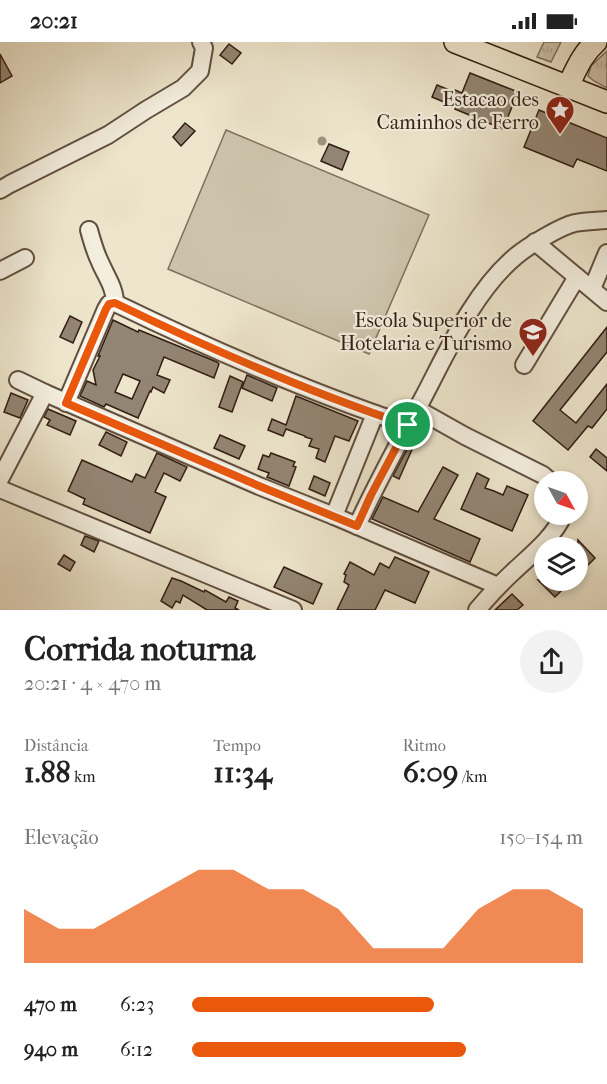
<!DOCTYPE html>
<html lang="pt">
<meta charset="utf-8">
<style>
:root{--surface:#fff;--page:#f2f2f2;--text:#222;--muted:#767676;--accent:#ea580c}
body{margin:0;font-family:"IM FELL French Canon",serif;background:var(--page);color:var(--text);height:100vh;display:flex;flex-direction:column;font-size:22px;white-space:nowrap}
*{box-sizing:border-box;margin:0}
p{font-size:20px;color:var(--muted)}
.icon{flex:none;width:33px;height:33px;fill:none;stroke:currentColor;stroke-width:2;stroke-linecap:round;stroke-linejoin:round}
.map{position:relative;height:568px;overflow:hidden}
.side{display:flex;flex-direction:column;background:var(--surface);flex:1}
.side>*{flex:none}
.needle{width:39px;rotate:130deg}
.fabs{position:absolute;left:534px;top:429px;display:grid;gap:12px}
.fabs a{display:grid;place-items:center;width:54px;height:54px;border-radius:50%;background:var(--surface);box-shadow:0 3px 9px #0003;font-size:30px}
.pin{position:absolute;display:grid;place-items:center;width:51px;height:51px;color:#fff;margin:-26px;border:3px solid #fff;border-radius:50%;box-shadow:0 2px 6px #0007}
.round{display:grid;place-items:center;flex:none;width:63px;height:63px;border-radius:32px;background:var(--page)}
.head{display:flex;align-items:center;justify-content:space-between;height:102px;padding:0 24px}
h1{font-size:33px;font-weight:700;line-height:45px}
.stats{display:grid;grid-template-columns:repeat(3,1fr);gap:9px;height:102px;padding:6px 24px}
.stats div{display:grid;align-content:center}
.stats b{font-size:30px;font-weight:700}
.stats small{font-size:16px;font-weight:400}
.stats p{font-size:16px}
.chart{height:168px;padding:12px 24px}
.chart p{display:flex;justify-content:space-between}
.chart svg{width:100%;height:108px;margin-top:6px;fill:var(--accent);opacity:.7}
ul{padding:0 24px;list-style:none;font-size:20px}
li{display:grid;grid-template-columns:96px 72px 1fr;align-items:center;height:45px}
li i{height:15px;border-radius:8px;background:var(--accent)}
.status{display:flex;justify-content:space-between;align-items:center;height:42px;padding:0 30px;background:var(--surface);direction:ltr}
.status svg{height:16px;fill:currentColor}
.map>svg:first-child{display:block}
.grass{fill:url(#grass-tufts);stroke:#7f705f;stroke-width:1.5}
.pitch{fill:#cdc3ac;stroke:#7f705f;stroke-width:1.5}
.building{fill:#938573;stroke:#311d12;stroke-width:1.5;fill-rule:evenodd}
.lines{fill:none;stroke-linecap:round;stroke-linejoin:round}
.minor-casing{stroke:#604f40;stroke-width:20}
.major-casing{stroke:#311d12;stroke-width:24}
.minor{stroke:#f3eede;stroke-width:16}
.major{stroke:#ede5cc;stroke-width:21}
.tree{fill:#9f927f}
.route-casing{stroke:#fff;stroke-width:12}
.route{stroke:#ea580c;stroke-width:8}
.labels{text-anchor:middle;dominant-baseline:central;stroke-width:4.5;stroke-linejoin:round;paint-order:stroke}
.poi-label{font-size:20px;fill:#311d12;stroke:#f3eede;text-anchor:end}
</style>
<div class="status"><b>20:21</b><svg viewBox="0 0 49 12"><path d="M0 12V9h3v3zM5 12V6h3v6zM10 12V3h3v9zM15 12V0h3v12zM26 1h20v11H26zM47 4h2v5h-2z"/></svg></div>
<div class="map">
<svg width="607" height="568" viewBox="0 0 607 568">
<defs>
<pattern id="grass-tufts" width="24" height="20" patternUnits="userSpaceOnUse" patternTransform="scale(1.5)"><rect width="24" height="20" fill="#cdc3ac"/><path d="M3 7l-1-3M5 7V3M7 7l1-3M15 17l-1-3M17 17v-4M19 17l1-3" fill="none" stroke="#b0a793"/></pattern>
</defs>
<rect width="100%" height="100%" fill="#ede5cc"/>
<filter id="stains"><feTurbulence type="fractalNoise" baseFrequency=".00333" numOctaves="4"/><feColorMatrix values="0 0 0 0 .2 0 0 0 0 .09 0 0 0 0 .02 0 0 0 .5 -.17"/></filter>
<radialGradient id="worn" r=".72"><stop offset=".6" stop-color="#630" stop-opacity="0"/><stop offset="1" stop-color="#630" stop-opacity=".3"/></radialGradient>
<g class="grass">
<polygon points="544,0 561,0 551,20 537,15"/>
<polygon points="607,9 607,46 594,39 588,34 591,24"/>
</g>
<polygon class="pitch" points="226,88 429,173 369,312 168,227"/>
<g class="building">
<polygon points="229,2 241,11 232,22 220,13"/>
<polygon points="0,12 12,34 0,41"/>
<polygon points="470,31 518,50 503,87 455,67 456,65 432,55 437,43 454,50 455,48 462,51"/>
<polygon points="539,68 607,96 607,129 577,117 573,125 524,105"/>
<polygon points="185,81 195,89 181,104 173,95"/>
<polygon points="329,102 349,110 342,128 321,119"/>
<polygon points="70,274 82,280 73,301 60,295"/>
<path d="M 113,278 L 138,290 L 139,288 L 217,320 L 219,322 L 214,336 L 164,315 L 157,333 L 170,338 L 164,351 L 153,345 L 151,350 L 150,349 L 138,376 L 106,362 L 104,365 L 80,354 L 87,339 L 96,343 L 93,328 L 100,314 L 98,314 ZM 123,332 L 140,339 L 132,357 L 115,350 Z"/>
<polygon points="607,285 607,310 560,368 576,381 607,342 607,367 592,386 588,384 568,408 533,379"/>
<polygon points="247,333 277,346 272,359 242,346"/>
<polygon points="230,334 243,340 232,370 219,365"/>
<polygon points="11,351 28,358 20,376 4,370"/>
<polygon points="296,354 358,379 349,399 335,394 325,420 316,416 319,407 309,404 312,397 305,395 305,394 286,387 283,394 268,388 272,377 286,383"/>
<polygon points="48,367 76,379 70,393 47,383 50,378 44,375"/>
<polygon points="106,390 127,400 121,414 99,403"/>
<polygon points="220,393 245,404 239,417 214,406"/>
<polygon points="410,402 414,403 399,437 393,434"/>
<polygon points="596,407 607,416 607,429 590,415"/>
<polygon points="157,411 187,425 180,439 164,431 155,450 166,455 150,491 83,462 85,457 68,449 82,418 132,440 136,432 145,436"/>
<polygon points="271,411 295,420 293,424 296,425 289,444 267,435 269,431 258,427 263,413 269,415"/>
<polygon points="443,425 458,433 434,477 480,497 470,520 372,477 383,455 418,470"/>
<polygon points="477,431 489,437 485,446 494,449 503,453 507,444 528,453 512,489 461,467"/>
<polygon points="314,434 330,441 325,454 309,447"/>
<polygon points="85,494 99,499 94,510 81,503"/>
<polygon points="578,498 595,516 578,533"/>
<polygon points="64,513 75,520 70,529 58,522"/>
<polygon points="395,515 429,530 415,561 385,548 375,568 337,568 349,543 344,540 346,533 344,532 350,520 374,533 380,521 389,526"/>
<polygon points="284,525 322,542 313,562 274,545"/>
<polygon points="172,536 181,539 204,550 205,548 226,560 229,555 238,559 235,566 239,568 207,568 183,553 180,561 176,559 172,566 161,559"/>
<polygon points="538,538 572,538 555,555"/>
<polygon points="512,552 523,563 517,568 495,568"/>
</g>
<g class="lines">
<g class="minor-casing">
<g id="minor">
<polyline points="0,148 10,142 108,93 146,68 183,46 200,29 204,6 201,0"/>
<path d="M 89,188 C 92,199 95,210 100,220 C 106,234 115,246 115,261"/>
<polyline points="535,200 607,260"/>
<polyline points="0,229 25,216"/>
<polyline points="592,247 607,211"/>
<polyline points="524,323 577,235"/>
<polyline points="18,338 45,351"/>
<path d="M 66,361 L 106,267 L 109,262 L 115,261 C 210,307 308,350 408,383"/>
<polyline points="417,367 465,394 543,433 551,440"/>
<polyline points="0,437 45,351 259,444 334,474 498,544"/>
<polyline points="0,447 293,568"/>
<polyline points="334,474 375,372"/>
<path d="M 357,484 C 377,440 401,397 424,354 C 448,308 475,248 516,214 C 528,204 561,184 575,181 C 586,179 597,179 607,178"/>
<path d="M 477,568 C 488,555 500,542 513,530 C 532,512 553,496 564,472"/>
</g>
</g>
<g class="major-casing">
<g id="major">
<polyline points="455,0 607,60"/>
<path d="M 568,44 C 576,28 582,12 596,0"/>
</g>
</g>
<use href="#minor" class="minor"/>
<use href="#major" class="major"/>
</g>
<circle class="tree" cx="322" cy="99" r="4.5"/>
<g class="lines">
<g class="route-casing">
<path id="route" d="M 115,261 C 210,307 308,350 408,383 L 371,453 L 357,484 L 259,444 L 66,361 L 106,267 L 109,262 Z"/>
</g>
<use href="#route" class="route"/>
</g>
<defs>
<g id="sight-pin" transform="scale(1.5)"><path d="M0 17L-7.5 6A9.5 9.5 0 1 1 7.5 6Z" fill="#8f2418" stroke="#f3eede"/><path d="M0-6L1.8-2.2L6-1.7L2.9 1.2L3.7 5.4L0 3.3L-3.7 5.4L-2.9 1.2L-6-1.7L-1.8-2.2Z" fill="#fff"/></g>
<g id="university-pin" transform="scale(1.5)"><path d="M0 17L-7.5 6A9.5 9.5 0 1 1 7.5 6Z" fill="#8f2418" stroke="#f3eede"/><path d="M0-5L7-2L0 1L-7-2ZM-4 1L0 2.5L4 1V4Q0 6-4 4Z" fill="#fff"/></g>
</defs>
<g fill-rule="evenodd">
<use href="#sight-pin" x="560" y="68"/>
<use href="#university-pin" x="533" y="290"/>
</g>
<g class="labels">
<g class="poi-label">
<text x="539" y="57">Estacao des<tspan x="539" dy="23">Caminhos de Ferro</tspan></text>
<text x="512" y="278">Escola Superior de<tspan x="512" dy="23">Hotelaria e Turismo</tspan></text>
</g>
</g>
<rect width="100%" height="100%" filter="url(#stains)"/>
<rect width="100%" height="100%" fill="url(#worn)"/>
</svg>
<div class="fabs">
<a><svg class="needle" viewBox="-14 -14 28 28"><path d="M0-13l5 13h-10z" fill="#e53935"/><path d="M0 13l5-13h-10z" fill="#767676"/></svg></a>
<a><svg class="icon" aria-label="layers" viewBox="0 0 24 24"><path d="M12 4l9 5-9 5-9-5zM3 14l9 5 9-5"/></svg></a>
</div>
<div class="pin" style="left:408px;top:383px;background:#1e9e55"><svg class="icon" aria-label="arrive" viewBox="0 0 24 24"><path d="M6 21V4h12l-3 4 3 4H6"/></svg></div>
</div>
<section class="side">
<div class="head"><div><h1>Corrida noturna</h1><p>20:21 · 4 × 470 m</p></div><a class="round"><svg class="icon" aria-label="share" viewBox="0 0 24 24"><path d="M12 15V3M7 8l5-5 5 5M5 13v7h14v-7"/></svg></a></div>
<div class="stats">
<div><p>Distância</p><b>1.88<small> km</small></b></div>
<div><p>Tempo</p><b>11:34</b></div>
<div><p>Ritmo</p><b>6:09<small> /km</small></b></div>
</div>
<div class="chart"><p><span>Elevação</span>150–154 m</p>
<svg viewBox="0 0 160 44" preserveAspectRatio="none"><path d="M0 44V22L10 30L20 30L30 22L40 14L50 6L60 6L70 14L80 14L90 22L100 38L110 38L120 38L130 22L140 14L150 14L160 22V44z"/></svg>
</div>
<ul>
<li><b>470 m</b>6:23<i style="width:62%"></i></li>
<li><b>940 m</b>6:12<i style="width:70%"></i></li>
</ul>
</section>
